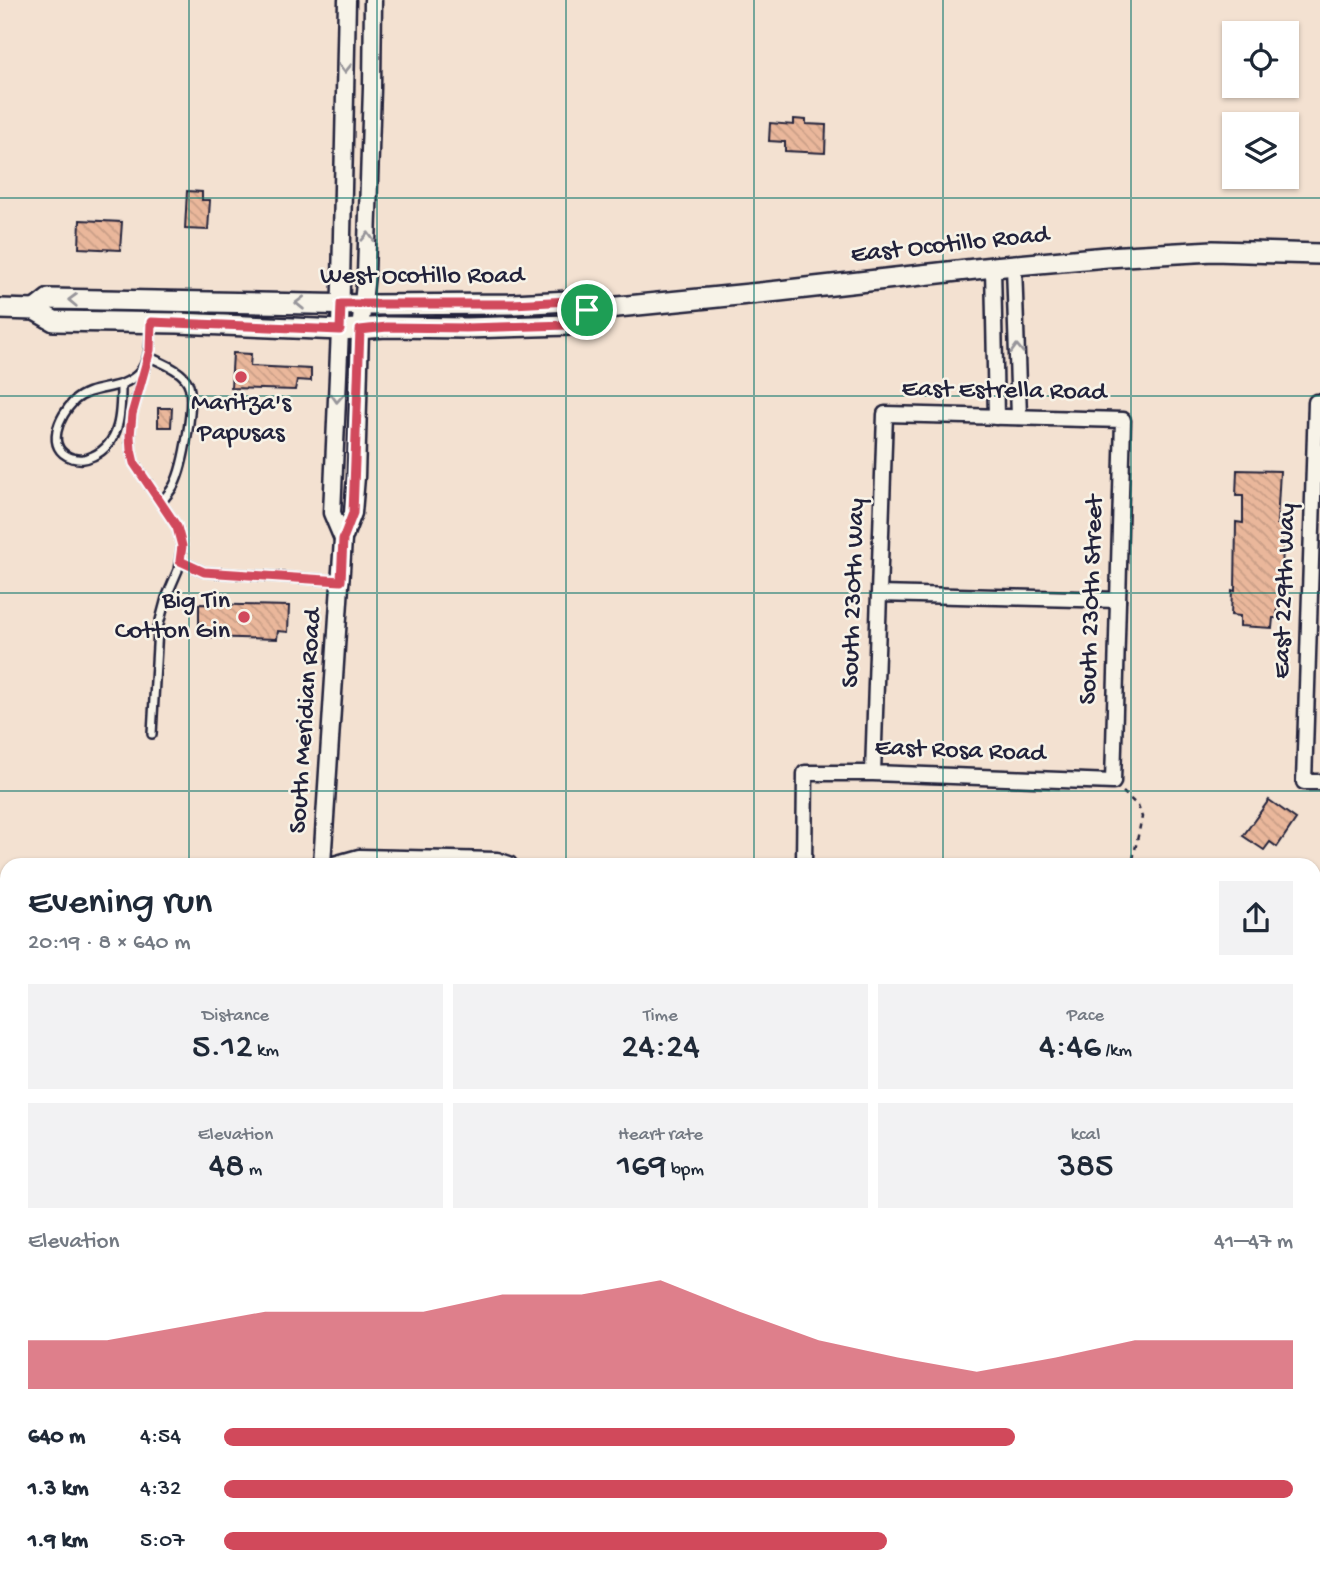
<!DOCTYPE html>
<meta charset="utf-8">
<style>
:root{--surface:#fff;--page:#f2f2f3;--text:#1f2937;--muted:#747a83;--accent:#d1495b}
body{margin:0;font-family:"Gochi Hand",sans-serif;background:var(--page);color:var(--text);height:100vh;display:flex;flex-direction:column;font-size:26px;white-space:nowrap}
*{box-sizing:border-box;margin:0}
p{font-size:23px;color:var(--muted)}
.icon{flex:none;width:38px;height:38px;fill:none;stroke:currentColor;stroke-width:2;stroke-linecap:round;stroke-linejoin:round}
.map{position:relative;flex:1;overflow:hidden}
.drawer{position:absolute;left:0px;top:858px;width:1321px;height:724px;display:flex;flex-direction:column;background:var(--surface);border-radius:21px 21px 0 0;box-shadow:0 2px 5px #0004}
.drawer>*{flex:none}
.tools{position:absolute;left:1222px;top:21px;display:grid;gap:14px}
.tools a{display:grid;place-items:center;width:77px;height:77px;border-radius:0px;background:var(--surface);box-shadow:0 2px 5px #0004;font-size:35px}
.pin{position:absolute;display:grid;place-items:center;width:60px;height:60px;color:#fff;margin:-30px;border:4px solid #fff;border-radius:50%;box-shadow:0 2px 7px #0007}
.round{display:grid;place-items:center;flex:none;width:74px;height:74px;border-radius:0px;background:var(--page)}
.overview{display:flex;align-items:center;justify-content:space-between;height:119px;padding:0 28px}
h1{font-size:38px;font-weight:600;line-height:52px}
.stats{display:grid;grid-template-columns:repeat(3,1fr);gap:10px;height:119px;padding:7px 28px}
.stats div{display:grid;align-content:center;border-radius:0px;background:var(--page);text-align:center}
.stats b{font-size:35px;font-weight:600}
.stats small{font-size:19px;font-weight:400}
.stats p{font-size:19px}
.chart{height:196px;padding:14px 28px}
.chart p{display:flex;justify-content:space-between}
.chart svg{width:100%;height:126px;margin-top:7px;fill:var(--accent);opacity:.7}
ul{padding:0 28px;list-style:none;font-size:23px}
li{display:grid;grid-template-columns:112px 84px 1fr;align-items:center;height:52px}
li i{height:18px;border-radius:9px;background:var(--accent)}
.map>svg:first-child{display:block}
.building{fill:url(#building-back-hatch);stroke:#22223b;stroke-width:2}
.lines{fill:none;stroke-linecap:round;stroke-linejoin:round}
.service-casing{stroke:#22223b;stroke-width:12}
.minor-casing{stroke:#22223b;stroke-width:19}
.tertiary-casing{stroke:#22223b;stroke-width:21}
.secondary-casing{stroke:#22223b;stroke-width:24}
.path{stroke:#22223b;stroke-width:2.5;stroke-dasharray:5 5;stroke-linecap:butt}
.service{stroke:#f7f3e8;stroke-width:7}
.minor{stroke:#f7f3e8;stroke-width:14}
.tertiary{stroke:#f7f3e8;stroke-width:16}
.secondary{stroke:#f7f3e8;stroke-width:19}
.oneway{stroke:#97959a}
.route-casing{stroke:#fff;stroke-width:14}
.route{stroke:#d1495b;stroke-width:9}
.grid{fill:none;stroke:#0f766e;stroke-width:2;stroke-opacity:0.55}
.poi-dot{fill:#d1495b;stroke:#f7f3e8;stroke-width:2.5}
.labels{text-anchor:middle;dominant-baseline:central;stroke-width:5;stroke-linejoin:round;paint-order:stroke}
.street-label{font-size:26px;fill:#22223b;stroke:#f7f3e8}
.poi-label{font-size:26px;fill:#22223b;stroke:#f7f3e8}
</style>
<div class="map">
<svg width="1320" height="1582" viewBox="0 0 1320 1582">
<defs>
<pattern id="building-back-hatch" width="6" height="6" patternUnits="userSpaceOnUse" patternTransform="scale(1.75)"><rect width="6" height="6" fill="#eab79b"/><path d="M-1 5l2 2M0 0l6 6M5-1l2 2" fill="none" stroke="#c89d86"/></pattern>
</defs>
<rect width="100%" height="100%" fill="#f3e1d1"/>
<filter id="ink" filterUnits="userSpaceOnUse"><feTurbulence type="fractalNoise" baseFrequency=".0143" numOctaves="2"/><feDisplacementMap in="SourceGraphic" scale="14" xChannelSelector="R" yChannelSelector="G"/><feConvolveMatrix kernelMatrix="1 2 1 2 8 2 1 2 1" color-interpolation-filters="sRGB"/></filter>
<g filter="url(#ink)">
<g class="building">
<polygon points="794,119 806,120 806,124 826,125 825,153 785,151 785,142 769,141 770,123 794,125"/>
<polygon points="187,191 202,192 202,200 210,200 208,230 185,229"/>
<polygon points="80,220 122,222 120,250 79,248"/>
<polygon points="233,353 251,354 250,366 311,369 311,381 297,380 295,390 231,388"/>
<polygon points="158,408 172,408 171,427 158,427"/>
<polygon points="1237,470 1280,471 1277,524 1282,524 1283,585 1282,602 1278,602 1277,618 1273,618 1272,628 1240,626 1240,616 1231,615 1232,590 1235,591 1236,522 1243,523 1243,496 1236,496"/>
<polygon points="199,604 289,606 288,632 278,631 277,639 207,637 207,628 199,628"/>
<polygon points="1269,800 1296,819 1277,847 1270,842 1264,850 1243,836"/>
</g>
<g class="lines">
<g class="service-casing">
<g id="service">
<path d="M 121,386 C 121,412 121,443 93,456 C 85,460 80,460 72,458 C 44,449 59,416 74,401 C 92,384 120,392 138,374 C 151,360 150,341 151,323"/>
<polyline points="180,561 204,572 341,581"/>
<path d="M 152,734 L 158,628 L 166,598 L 178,570 L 182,546 L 177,527 L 134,463 L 131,450 L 130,436 L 132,414 L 148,356 C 161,363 181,369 188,383 C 196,401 183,468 174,485 C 171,491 165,497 161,503"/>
</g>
</g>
<g class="minor-casing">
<g id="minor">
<polyline points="1014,265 1019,417"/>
<polyline points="993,267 996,417"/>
<polyline points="1320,402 1316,402 1304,782 1320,782"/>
<polyline points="879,594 1118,600"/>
<polyline points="334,864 359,857 497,860 509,864"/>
<polyline points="804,864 805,773 873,773 1113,782 1123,420 885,414 873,773"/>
<polyline points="1314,981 1320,981"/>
<polyline points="1314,1180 1320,1181"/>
<polyline points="0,1210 7,1210"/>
<polyline points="0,1395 7,1395"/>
<polyline points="1314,1413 1320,1413"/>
<polyline points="0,1576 137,1580"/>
<polyline points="462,1582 462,1575"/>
<polyline points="658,1582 658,1575"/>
<polyline points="878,1582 878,1575"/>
<polyline points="1083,1582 1083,1575"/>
<polyline points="1303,1582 1303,1575"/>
</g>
</g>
<g class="tertiary-casing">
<g id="tertiary">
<polyline points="343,539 332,513 340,330 347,0"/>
<polyline points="322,864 343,539 353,513 356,477 360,330 366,275 372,88 373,0"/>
<polyline points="282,1582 283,1575"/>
</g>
</g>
<g class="secondary-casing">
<g id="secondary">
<polyline points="0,309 35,310 54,321 178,323 340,330 387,327 466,328 569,325 587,310"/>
<polyline points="35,310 49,299 364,305 513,304 569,301 587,310"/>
<polyline points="587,310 779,291 993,267 1107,257 1213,251 1320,254"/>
</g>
</g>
<polyline class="path" points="1123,792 1138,806 1142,817 1132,864"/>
<use href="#service" class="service"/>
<use href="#minor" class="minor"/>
<use href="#tertiary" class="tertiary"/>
<use href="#secondary" class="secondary"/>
</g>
<defs><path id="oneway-chevron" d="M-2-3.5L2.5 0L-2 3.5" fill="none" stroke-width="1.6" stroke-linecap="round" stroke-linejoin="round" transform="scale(1.75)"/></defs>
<g class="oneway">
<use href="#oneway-chevron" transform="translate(345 68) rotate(91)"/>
<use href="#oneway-chevron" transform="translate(368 237) rotate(-88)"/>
<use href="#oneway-chevron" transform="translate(73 300) rotate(-178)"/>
<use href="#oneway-chevron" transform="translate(300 303) rotate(-179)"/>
<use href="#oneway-chevron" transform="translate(1017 349) rotate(-92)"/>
<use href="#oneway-chevron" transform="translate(337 398) rotate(93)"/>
</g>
</g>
<g class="lines" filter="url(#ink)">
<g class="route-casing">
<polygon id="route" points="569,301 587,310 569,325 466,328 387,327 360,330 353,513 343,539 341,581 204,572 180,561 182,546 177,527 134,463 131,450 130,436 132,414 150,350 151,322 340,330 341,304 513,304"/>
</g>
<use href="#route" class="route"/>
</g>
<path class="grid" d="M 189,0 L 189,864M 377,0 L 377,864M 566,0 L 566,864M 754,0 L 754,864M 943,0 L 943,864M 1131,0 L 1131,864M 0,198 L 1320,198M 0,396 L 1320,396M 0,593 L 1320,593M 0,791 L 1320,791M 0,989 L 7,989M 1314,989 L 1320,989M 0,1186 L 7,1186M 1314,1186 L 1320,1186M 0,1384 L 7,1384M 1314,1384 L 1320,1384M 189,1575 L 189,1582M 377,1575 L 377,1582M 566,1575 L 566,1582M 754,1575 L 754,1582M 943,1575 L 943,1582M 1131,1575 L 1131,1582"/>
<g class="poi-dot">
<circle cx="241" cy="377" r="7"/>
<circle cx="244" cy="617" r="7"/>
</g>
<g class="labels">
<g class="street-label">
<text transform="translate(950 246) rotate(-6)">East Ocotillo Road</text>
<text x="422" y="277">West Ocotillo Road</text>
<text transform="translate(1004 392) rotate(1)">East Estrella Road</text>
<text transform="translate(1286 591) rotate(-88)">East 229th Way</text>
<text transform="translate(855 593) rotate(-88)">South 230th Way</text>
<text transform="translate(1093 600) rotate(-88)">South 230th Street</text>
<text transform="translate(307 721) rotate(-86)">South Meridian Road</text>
<text transform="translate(960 752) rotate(2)">East Rosa Road</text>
</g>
<g class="poi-label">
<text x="241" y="404">Maritza's<tspan x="241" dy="30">Papusas</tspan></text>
<text x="230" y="602" text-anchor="end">Big Tin<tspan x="230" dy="30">Cotton Gin</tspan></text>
</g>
</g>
</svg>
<div class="tools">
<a><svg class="icon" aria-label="locate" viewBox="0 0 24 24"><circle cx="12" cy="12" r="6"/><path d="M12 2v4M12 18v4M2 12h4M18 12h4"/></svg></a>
<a><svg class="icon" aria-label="layers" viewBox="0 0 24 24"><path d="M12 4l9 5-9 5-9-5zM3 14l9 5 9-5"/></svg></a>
</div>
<div class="pin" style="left:587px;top:310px;background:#1e9e55"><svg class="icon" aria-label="arrive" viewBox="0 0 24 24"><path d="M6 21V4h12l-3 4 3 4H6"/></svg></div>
<section class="drawer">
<div class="overview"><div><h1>Evening run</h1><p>20:19 · 8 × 640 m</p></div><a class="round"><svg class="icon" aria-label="share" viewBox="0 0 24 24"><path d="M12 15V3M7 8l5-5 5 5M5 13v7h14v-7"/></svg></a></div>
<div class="stats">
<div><p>Distance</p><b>5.12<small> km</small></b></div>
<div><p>Time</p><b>24:24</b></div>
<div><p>Pace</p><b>4:46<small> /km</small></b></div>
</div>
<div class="stats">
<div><p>Elevation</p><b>48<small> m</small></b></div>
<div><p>Heart rate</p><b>169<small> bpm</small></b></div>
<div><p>kcal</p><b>385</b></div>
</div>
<div class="chart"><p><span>Elevation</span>41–47 m</p>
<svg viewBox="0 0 160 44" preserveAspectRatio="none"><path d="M0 44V27L10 27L20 22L30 17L40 17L50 17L60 11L70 11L80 6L90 17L100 27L110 33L120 38L130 33L140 27L150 27L160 27V44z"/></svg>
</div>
<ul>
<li><b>640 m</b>4:54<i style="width:74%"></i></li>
<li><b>1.3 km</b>4:32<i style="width:100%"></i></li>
<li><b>1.9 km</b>5:07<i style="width:62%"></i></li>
</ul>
</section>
</div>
